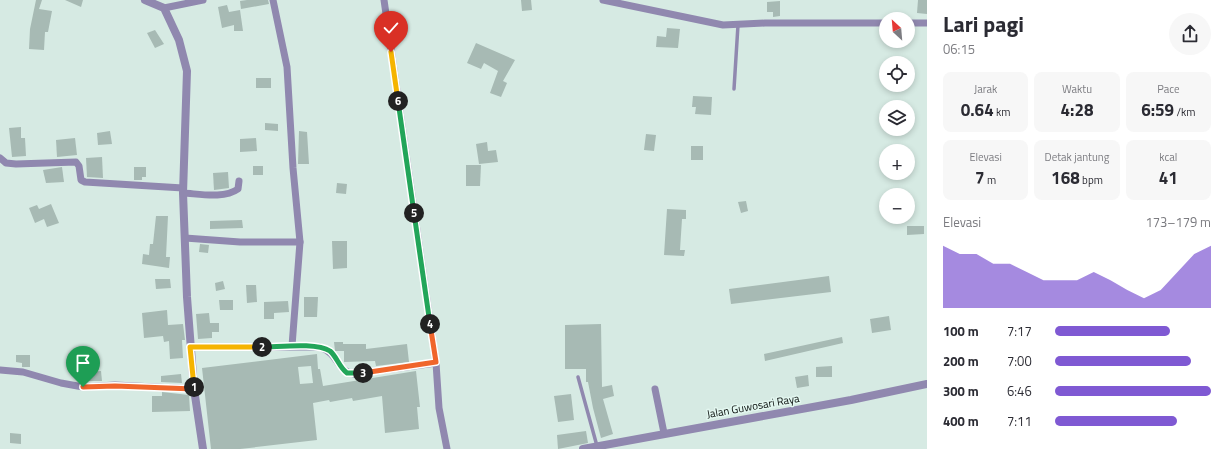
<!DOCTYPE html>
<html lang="id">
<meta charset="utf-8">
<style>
:root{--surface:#fff;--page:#f7f7f7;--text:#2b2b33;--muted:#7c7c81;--accent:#7f59d3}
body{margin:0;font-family:"Titillium Web",sans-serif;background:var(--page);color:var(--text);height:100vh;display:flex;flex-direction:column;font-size:15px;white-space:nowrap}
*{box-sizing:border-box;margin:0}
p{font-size:13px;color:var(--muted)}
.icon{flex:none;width:22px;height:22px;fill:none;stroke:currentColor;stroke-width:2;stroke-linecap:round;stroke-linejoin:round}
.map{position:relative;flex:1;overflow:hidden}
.drawer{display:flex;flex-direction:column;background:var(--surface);width:300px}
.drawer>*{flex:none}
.needle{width:26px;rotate:334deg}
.tools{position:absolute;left:879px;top:12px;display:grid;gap:8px}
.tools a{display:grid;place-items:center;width:36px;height:36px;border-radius:50%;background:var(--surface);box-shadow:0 2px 6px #0003;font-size:20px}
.pin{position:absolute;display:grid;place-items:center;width:34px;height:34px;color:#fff;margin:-41px -17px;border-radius:50% 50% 50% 0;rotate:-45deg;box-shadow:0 0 4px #0007}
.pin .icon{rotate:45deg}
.km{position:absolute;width:20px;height:20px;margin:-10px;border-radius:50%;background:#222;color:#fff;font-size:11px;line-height:20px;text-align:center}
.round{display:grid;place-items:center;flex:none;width:42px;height:42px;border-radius:21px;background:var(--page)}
.overview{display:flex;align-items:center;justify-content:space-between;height:68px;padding:0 16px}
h1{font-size:22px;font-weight:700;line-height:30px}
.metrics{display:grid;grid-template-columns:repeat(3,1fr);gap:6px;height:68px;padding:4px 16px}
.metrics div{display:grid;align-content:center;border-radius:8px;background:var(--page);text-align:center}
.metrics b{font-size:17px;font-weight:700}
.metrics small{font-size:11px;font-weight:400}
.metrics p{font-size:11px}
.chart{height:112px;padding:8px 16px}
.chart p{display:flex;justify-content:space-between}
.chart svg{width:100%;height:72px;margin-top:4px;fill:var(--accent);opacity:.7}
ul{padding:0 16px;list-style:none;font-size:13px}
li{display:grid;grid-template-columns:64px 48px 1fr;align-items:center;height:30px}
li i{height:10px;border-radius:5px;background:var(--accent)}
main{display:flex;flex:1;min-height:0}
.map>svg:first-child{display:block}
.building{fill:#a7bab4;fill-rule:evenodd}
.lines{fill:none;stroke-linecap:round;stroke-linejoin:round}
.service{stroke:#9088af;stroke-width:3.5}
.minor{stroke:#9088af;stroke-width:7}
.tertiary{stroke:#9088af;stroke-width:8}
.split-1-casing{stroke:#fff;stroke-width:8}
.split-2-casing{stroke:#fff;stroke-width:8}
.split-3-casing{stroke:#fff;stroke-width:8}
.split-4-casing{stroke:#fff;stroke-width:8}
.split-5-casing{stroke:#fff;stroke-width:8}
.split-6-casing{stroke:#fff;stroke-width:8}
.split-7-casing{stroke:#fff;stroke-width:8}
.split-1{stroke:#f0652b;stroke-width:5}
.split-2{stroke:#f5b400;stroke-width:5}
.split-3{stroke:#22a559;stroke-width:5}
.split-4{stroke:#f0652b;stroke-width:5}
.split-5{stroke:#22a559;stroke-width:5}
.split-6{stroke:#22a559;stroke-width:5}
.split-7{stroke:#f5b400;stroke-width:5}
.labels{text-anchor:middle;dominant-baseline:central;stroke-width:3;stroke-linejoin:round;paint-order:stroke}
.street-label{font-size:11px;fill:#090f0d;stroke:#e3f7f0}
</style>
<main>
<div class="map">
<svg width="927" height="449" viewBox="0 0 927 449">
<rect width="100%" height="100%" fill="#d6eae3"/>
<g class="building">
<polygon points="36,0 42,0 39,9 52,11 48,32 45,32 44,50 29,49 30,29"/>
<polygon points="65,0 83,0 81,7"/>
<polygon points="247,0 268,0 269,4 241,9 240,1"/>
<polygon points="521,0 531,0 532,10 522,11"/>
<polygon points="918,0 927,0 927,14 917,13"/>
<polygon points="780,1 780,16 773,17 773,12 767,12 767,2"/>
<polygon points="227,5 229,12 240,10 243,31 234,31 234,25 222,28 218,7"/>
<polygon points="667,28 680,29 678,48 656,47 657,36 666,37"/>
<polygon points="155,30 164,44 155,48 147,33"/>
<polygon points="476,43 515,60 503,81 507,83 501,97 490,93 498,71 484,63 481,69 467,63"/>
<rect x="256" y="78" width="15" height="10"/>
<polygon points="693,96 712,97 711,115 695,114 696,107 692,107"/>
<polygon points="265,123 278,124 278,131 265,130"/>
<polygon points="21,127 21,138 25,138 26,156 12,157 9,128"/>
<polygon points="110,131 112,144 98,145 97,133"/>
<polygon points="299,131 307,132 309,164 298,164"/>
<polygon points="646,134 656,135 654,151 644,150"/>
<polygon points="75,138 77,155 57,157 56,140"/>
<polygon points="256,138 257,151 240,152 240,139"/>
<polygon points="487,142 488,151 496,150 498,162 479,164 476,144"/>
<rect x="691" y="146" width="12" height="14"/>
<polygon points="102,157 103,178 87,177 86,158"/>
<polygon points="466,165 481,165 480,186 466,186"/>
<rect x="253" y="166" width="10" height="9"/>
<polygon points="62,167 64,182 46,183 43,170"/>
<polygon points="134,167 146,167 146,177 142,177 142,180 134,180"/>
<polygon points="228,172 229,188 214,190 213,173"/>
<polygon points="337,183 347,184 346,194 336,193"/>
<polygon points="746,201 748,211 741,213 738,202"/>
<polygon points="51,204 59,223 47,227 44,219 35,223 29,208 37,205 39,209"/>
<polygon points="667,209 686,210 686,219 682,219 680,250 685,250 684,256 664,255"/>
<polygon points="156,216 168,216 166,257 170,257 169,268 142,264 143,254 149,255 150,244 153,244"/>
<polygon points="242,220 243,228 210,229 210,221"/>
<polygon points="907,226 924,226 924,234 907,235"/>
<polygon points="332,241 347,241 347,268 333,269"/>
<polygon points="200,244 209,245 208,253 199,252"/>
<polygon points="829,276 831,292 731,304 729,289"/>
<polygon points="155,279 170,279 171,288 156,289"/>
<polygon points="223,281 225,289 216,291 215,283"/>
<polygon points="246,285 256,285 257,302 247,303"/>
<polygon points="304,297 318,297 317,317 304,317"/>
<polygon points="219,300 233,300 233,310 220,310"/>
<polygon points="288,301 289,312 274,313 274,319 264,319 264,302"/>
<polygon points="167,310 168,325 183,324 185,340 182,340 183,358 170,359 169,341 164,342 163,336 144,338 142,313"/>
<polygon points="209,313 210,323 219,323 219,332 212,332 212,338 198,339 196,314"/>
<polygon points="889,316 891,330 872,333 870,319"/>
<polygon points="601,324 602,387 612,385 614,396 603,399 613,434 601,438 593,408 588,382 586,382 586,369 565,369 565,325"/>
<polygon points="842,337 843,343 765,361 764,354"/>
<polygon points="334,342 343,342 343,344 366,344 366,349 407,344 409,362 376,366 375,361 344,362 344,351 335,351"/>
<path d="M 317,354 L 318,369 L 320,369 L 323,386 L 416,371 L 420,407 L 417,407 L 419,429 L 385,433 L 382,396 L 353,401 L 352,398 L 330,402 L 329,400 L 313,403 L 317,440 L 240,449 L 211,449 L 202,368 ZM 311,366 L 313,383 L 300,384 L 298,367 Z"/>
<polygon points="16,355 30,355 30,367 22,367 22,363 16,362"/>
<polygon points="832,366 832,377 816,377 816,367"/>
<polygon points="101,371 102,381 80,381 80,373"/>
<polygon points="181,374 182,383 161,382 161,376"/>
<polygon points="808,375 809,386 797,388 795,377"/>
<polygon points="162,392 189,395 190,411 152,412 152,396 162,396"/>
<polygon points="571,394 574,420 558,422 554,396"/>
<polygon points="586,431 588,443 558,449 557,435"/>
<polygon points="10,433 21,434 21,444 10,443"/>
</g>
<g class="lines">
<g class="service">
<polyline points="734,89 738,25"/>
<polyline points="578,377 597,446"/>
</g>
<g class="minor">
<polyline points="273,0 287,67 293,168 300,242 292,346"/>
<polyline points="384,0 436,363 439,408 447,449"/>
<polyline points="603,0 723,25 765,23 886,23"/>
<polyline points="164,8 203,0"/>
<polyline points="908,23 927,23"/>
<polyline points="0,158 6,163 16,164 76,162 79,166 81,180 85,182 183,188"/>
<path d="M 183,193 C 200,194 224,199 238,189 L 239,181"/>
<polyline points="185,238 240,242 300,242"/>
<path d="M 190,347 L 320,347 C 340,355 335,370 354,374 L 436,363"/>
<polyline points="0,370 23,372 61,383 83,387 115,385 194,389"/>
<polyline points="655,389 664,433"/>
</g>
<g class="tertiary">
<polyline points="145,0 164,8 179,40 187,71 183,193 187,297 194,389 203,449"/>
<polyline points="583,449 851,400 927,384"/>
</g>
</g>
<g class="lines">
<g class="split-1-casing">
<polyline id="split-1" points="83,387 115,386 194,389 194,387"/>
</g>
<g class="split-2-casing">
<polyline id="split-2" points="194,387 190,347 262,347"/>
</g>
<g class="split-3-casing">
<path id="split-3" d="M 262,347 C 279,347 316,342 330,351 C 337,357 339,367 347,373 L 363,373"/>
</g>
<g class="split-4-casing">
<polyline id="split-4" points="363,373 436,362 430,324"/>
</g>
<g class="split-5-casing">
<polyline id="split-5" points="414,213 430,324"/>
</g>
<g class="split-6-casing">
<polyline id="split-6" points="398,101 414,213"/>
</g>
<g class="split-7-casing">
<polyline id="split-7" points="391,52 398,101"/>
</g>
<use href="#split-1" class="split-1"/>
<use href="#split-2" class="split-2"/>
<use href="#split-3" class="split-3"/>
<use href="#split-4" class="split-4"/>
<use href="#split-5" class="split-5"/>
<use href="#split-6" class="split-6"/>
<use href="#split-7" class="split-7"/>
</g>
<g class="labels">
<g class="street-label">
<text transform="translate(753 406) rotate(-10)">Jalan Guwosari Raya</text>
</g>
</g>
</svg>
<div class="tools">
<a><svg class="needle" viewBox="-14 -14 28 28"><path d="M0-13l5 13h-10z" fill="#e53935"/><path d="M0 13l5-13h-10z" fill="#7c7c81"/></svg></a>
<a><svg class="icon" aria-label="locate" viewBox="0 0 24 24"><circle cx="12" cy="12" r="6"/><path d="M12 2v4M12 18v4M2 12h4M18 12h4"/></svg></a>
<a><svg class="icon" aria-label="layers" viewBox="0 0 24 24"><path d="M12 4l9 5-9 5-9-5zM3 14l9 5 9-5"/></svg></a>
<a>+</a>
<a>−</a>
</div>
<div class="pin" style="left:83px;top:387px;background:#1e9e55"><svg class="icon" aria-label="arrive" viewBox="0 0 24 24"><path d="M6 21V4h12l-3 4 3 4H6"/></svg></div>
<div class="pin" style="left:391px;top:52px;background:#d93025"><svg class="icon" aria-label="check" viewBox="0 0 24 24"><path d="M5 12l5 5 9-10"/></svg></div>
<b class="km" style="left:194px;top:387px">1</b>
<b class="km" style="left:262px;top:347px">2</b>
<b class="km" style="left:363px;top:373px">3</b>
<b class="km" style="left:430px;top:324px">4</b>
<b class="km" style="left:414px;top:213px">5</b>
<b class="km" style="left:398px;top:101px">6</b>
</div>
<section class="drawer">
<div class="overview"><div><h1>Lari pagi</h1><p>06:15</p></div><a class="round"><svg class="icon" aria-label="share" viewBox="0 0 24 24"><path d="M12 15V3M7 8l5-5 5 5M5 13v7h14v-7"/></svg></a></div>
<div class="metrics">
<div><p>Jarak</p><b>0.64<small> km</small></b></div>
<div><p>Waktu</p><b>4:28</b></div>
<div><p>Pace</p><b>6:59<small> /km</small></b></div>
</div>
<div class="metrics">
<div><p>Elevasi</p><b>7<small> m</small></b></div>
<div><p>Detak jantung</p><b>168<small> bpm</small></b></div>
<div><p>kcal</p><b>41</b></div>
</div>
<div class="chart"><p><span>Elevasi</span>173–179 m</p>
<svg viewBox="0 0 160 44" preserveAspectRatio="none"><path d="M0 44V6L10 11L20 11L30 17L40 17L50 22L60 27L70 27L80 27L90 22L100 27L110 33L120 38L130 33L140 22L150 11L160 6V44z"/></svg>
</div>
<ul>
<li><b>100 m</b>7:17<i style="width:74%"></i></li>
<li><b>200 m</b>7:00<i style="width:87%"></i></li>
<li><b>300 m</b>6:46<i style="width:100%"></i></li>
<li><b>400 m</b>7:11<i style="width:78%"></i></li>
</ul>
</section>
</main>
